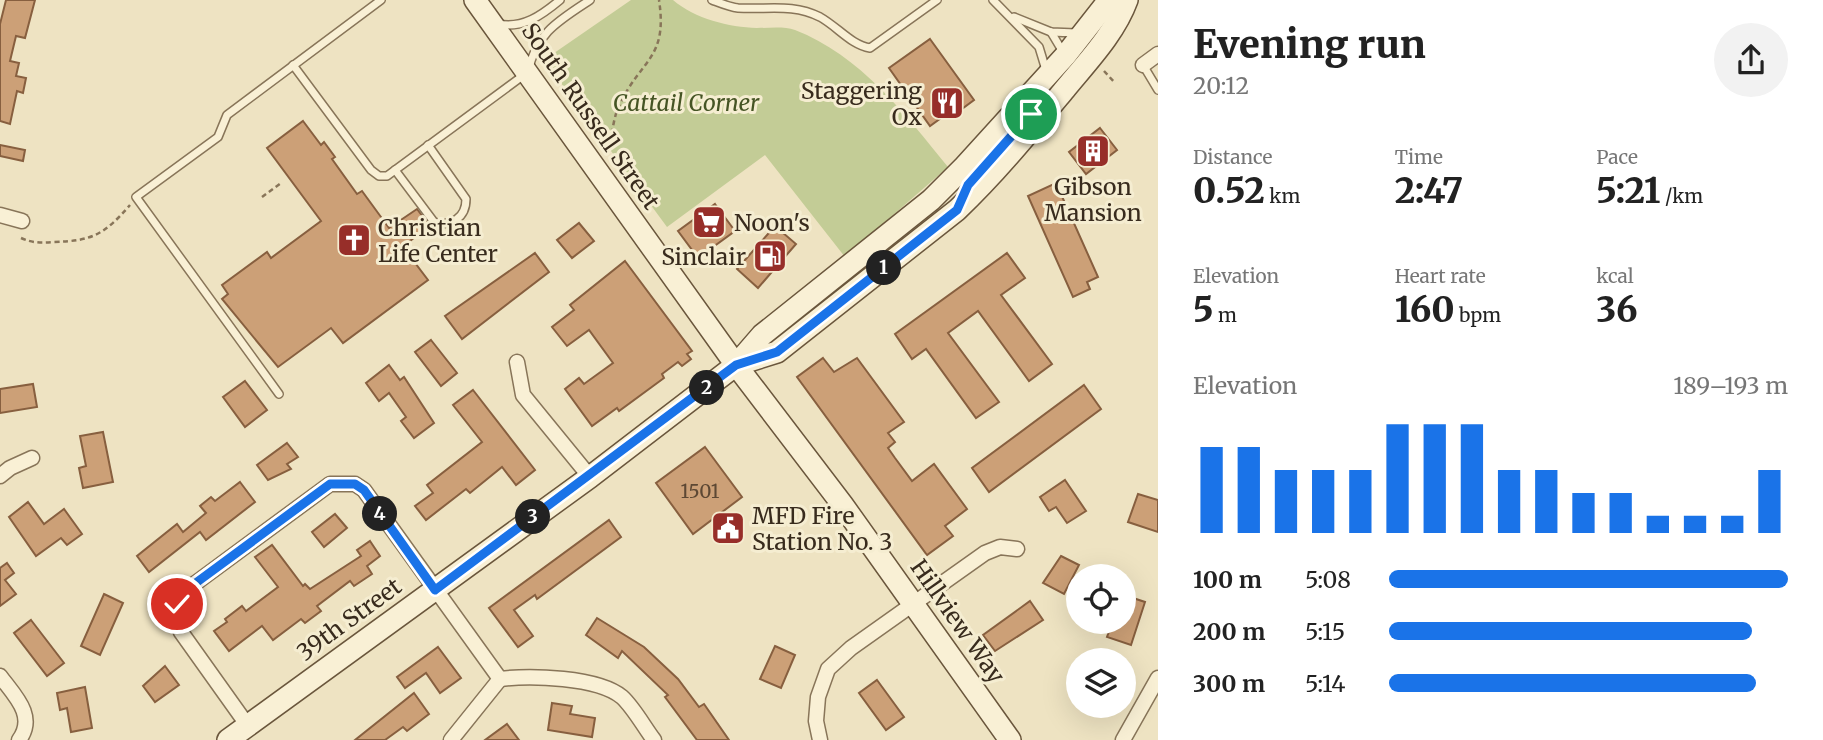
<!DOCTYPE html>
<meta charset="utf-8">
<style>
:root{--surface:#fff;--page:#f2f2f2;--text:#222;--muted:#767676;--accent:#1a73e8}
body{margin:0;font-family:Merriweather,serif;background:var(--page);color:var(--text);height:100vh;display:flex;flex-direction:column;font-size:26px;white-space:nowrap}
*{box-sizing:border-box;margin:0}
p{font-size:23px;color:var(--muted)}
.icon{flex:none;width:38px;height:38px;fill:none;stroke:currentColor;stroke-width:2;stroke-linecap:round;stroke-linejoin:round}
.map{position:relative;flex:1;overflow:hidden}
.details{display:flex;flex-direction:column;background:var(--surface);width:665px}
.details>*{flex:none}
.fabs{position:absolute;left:1066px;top:564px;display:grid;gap:14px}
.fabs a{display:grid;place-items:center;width:70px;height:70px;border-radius:50%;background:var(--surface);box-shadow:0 7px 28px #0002;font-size:35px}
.pin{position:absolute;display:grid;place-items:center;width:60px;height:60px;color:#fff;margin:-30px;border:4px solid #fff;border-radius:50%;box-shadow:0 2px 7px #0007}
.km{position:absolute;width:35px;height:35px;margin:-18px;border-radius:50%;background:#222;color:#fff;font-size:19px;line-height:35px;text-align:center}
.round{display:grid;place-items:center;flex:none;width:74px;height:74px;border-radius:37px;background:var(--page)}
.overview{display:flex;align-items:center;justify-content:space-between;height:119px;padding:0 35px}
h1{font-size:38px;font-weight:800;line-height:52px}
.stats{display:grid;grid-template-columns:repeat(3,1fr);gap:10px;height:119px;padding:7px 35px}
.stats div{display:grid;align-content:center}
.stats b{font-size:35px;font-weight:800}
.stats small{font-size:19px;font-weight:400}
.stats p{font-size:19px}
.chart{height:196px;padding:14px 35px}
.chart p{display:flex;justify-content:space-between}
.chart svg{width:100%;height:126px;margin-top:7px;stroke:var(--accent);stroke-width:6}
ul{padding:0 35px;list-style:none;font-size:23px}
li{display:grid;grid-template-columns:112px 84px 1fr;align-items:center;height:52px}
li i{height:18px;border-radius:9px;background:var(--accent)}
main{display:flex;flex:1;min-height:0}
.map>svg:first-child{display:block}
.green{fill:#c3cc96}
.building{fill:#cca077;stroke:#875f3f;stroke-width:2}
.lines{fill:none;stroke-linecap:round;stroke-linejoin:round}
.lane-casing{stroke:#887559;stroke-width:10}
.street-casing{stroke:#887559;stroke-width:17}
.secondary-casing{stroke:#6a563c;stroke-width:24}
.path{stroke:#887559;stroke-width:2.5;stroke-dasharray:5 3.5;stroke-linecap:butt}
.lane{stroke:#f9f0d5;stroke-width:7}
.street{stroke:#f9f0d5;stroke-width:14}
.secondary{stroke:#f9f0d5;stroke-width:21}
.route-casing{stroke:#fff;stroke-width:14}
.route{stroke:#1a73e8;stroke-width:9}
.labels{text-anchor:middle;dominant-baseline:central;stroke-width:6;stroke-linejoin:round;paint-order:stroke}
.number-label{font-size:19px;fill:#5d4834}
.poi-label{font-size:23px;fill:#382b1d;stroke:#f5edd1;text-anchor:start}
.park-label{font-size:23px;font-style:italic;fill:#455424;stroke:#f5edd1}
.street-label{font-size:23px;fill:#382b1d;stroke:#f5edd1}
</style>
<main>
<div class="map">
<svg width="1158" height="740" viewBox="0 0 1158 740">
<rect width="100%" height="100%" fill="#eee3c2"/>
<path class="green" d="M 631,0 L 673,0 C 695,19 729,27 757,28 C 769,28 784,26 795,30 C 860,55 905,114 948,167 L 845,257 L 765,155 L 667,227 L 544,60 Z"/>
<g class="building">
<polygon points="6,0 35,0 25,38 16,36 10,61 19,63 16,76 26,78 23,93 17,91 10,124 0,121 0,24"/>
<polygon points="930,39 974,100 951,117 948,113 930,126 889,68"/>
<polygon points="303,121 321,145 324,142 335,157 332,159 357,194 362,191 389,228 417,209 429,225 403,247 428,280 343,343 331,328 278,367 222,299 228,294 222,285 267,252 271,258 321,221 267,148"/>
<polygon points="1100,128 1117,150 1086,174 1069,152"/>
<polygon points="0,145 25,150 23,161 0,156"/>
<polygon points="1056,183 1098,277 1087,282 1090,289 1073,297 1028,196"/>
<polygon points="715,204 735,231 698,258 678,231"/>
<polygon points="579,223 594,241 572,258 557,240"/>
<polygon points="775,226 796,244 758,288 737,269"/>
<polygon points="535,253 549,272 462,339 445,316"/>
<polygon points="1007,253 1025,278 1001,295 1052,364 1029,381 978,311 948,333 999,402 976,418 926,349 912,359 895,334"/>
<polygon points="625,261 692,351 687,354 691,359 682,366 678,362 662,374 664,378 619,411 617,408 592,426 565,389 579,378 584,384 613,363 589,330 567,346 552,327 574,310 570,305"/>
<polygon points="431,340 457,373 441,386 415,352"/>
<polygon points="823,358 834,372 857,358 904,422 888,433 895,442 888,448 895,458 912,481 934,464 967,509 945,526 953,536 927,555 797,377"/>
<polygon points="389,365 400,380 404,377 434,423 414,438 401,421 406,417 389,393 379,401 366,383"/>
<polygon points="245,381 267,410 245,427 223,397"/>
<polygon points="33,384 37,407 0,413 0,389"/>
<polygon points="1084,385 1101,409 989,492 972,468"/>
<polygon points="473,390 535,470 516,485 502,467 470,493 466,489 426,520 415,506 433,493 427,485 482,442 453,405"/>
<polygon points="103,432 113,482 83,488 79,468 86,466 80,436"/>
<polygon points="287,443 298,457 287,464 291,469 268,480 257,465"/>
<polygon points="705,447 742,497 693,534 656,483"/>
<polygon points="1065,480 1086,511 1067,523 1056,507 1049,511 1040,497"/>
<polygon points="240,482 255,502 206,540 200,532 149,572 137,556 177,524 183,532 206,513 200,506 211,497 215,501"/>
<polygon points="1138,494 1158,500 1158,532 1128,522"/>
<polygon points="28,502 44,524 64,509 82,534 67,545 61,538 36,556 9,517"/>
<polygon points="335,514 347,528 324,547 312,532"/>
<polygon points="609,520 621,537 537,599 535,595 514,610 533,636 518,647 489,608"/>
<polygon points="370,541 380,556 367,566 372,574 354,586 350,581 317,606 321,611 305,623 301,619 273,640 262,626 229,651 214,631 227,622 225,619 242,606 246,611 278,587 255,557 272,545 303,586 305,584 310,589 361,556 357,550"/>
<polygon points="1061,556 1079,565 1064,594 1043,583"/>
<polygon points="7,563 14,573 5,580 16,594 0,606 0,568"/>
<polygon points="104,594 123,603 100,655 81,646"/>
<polygon points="1124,595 1145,602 1131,645 1107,637 1113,621 1124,621"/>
<polygon points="1030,601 1043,620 995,651 983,635"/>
<polygon points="597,618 644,647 678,679 699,707 704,704 729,740 697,740 665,697 668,695 622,651 618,658 586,635"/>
<polygon points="31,620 64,663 47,676 14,633"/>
<polygon points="775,646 795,655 781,688 760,679"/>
<polygon points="438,647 461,678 440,693 426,673 405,688 397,677"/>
<polygon points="165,666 179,685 155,702 143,686"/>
<polygon points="877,680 904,717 886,730 859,693"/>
<polygon points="85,687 92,728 71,732 67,708 60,710 57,693"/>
<polygon points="414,693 429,714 407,731 403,727 385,740 355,740"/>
<polygon points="552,703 572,706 570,714 595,718 592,737 548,730"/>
<polygon points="507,724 519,740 485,740"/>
</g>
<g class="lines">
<g class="lane-casing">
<g id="lane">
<path d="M 712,0 C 720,3 729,7 738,8 C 767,10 792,3 820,17 C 838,27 851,45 870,48 L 937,0"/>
<polyline points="993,0 1039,47 1046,70"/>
<polyline points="1014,17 1051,32 1076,33"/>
<path d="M 498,24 C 523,29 542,15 560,0"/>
<polyline points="1051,32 1063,52"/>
<path d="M 293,65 L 371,170 L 379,176 L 387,176 L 528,72 C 536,33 558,21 590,0"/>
<polyline points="1143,65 1158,90"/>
<path d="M 395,170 L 434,222 C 451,227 466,218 466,199 L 428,145"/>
<polyline points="279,394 136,197 218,137 227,115 381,0"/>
</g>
</g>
<g class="street-casing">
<g id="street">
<polyline points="1143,65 1158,54"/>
<polyline points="0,215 22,221"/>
<polyline points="517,362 523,395 590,477"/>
<polyline points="0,476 10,468 32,458"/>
<path d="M 0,676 C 14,695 37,716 19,740"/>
<path d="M 500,679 C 530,675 598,677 622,697 C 634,708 644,727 654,740"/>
<path d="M 248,726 L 181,632 C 172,608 177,603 193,585 L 330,484 L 355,484 L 364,490 L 500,679"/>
<polyline points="451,740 500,679"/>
<polyline points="820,740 816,721 818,697 828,669 851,648 985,553 1000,547 1017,549"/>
<polyline points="1123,740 1158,678"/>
</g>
</g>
<g class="secondary-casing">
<g id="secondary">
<polyline points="475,0 736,365 842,504 1010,740"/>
<path d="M 736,365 L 777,352 L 957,210 C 996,173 1031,130 1065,89 C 1088,61 1115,33 1127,0"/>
<polyline points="228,740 590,477 736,365 762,335 931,200 963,168 1065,56 1109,0"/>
</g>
</g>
<g class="path">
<polyline points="1104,71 1115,83"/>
<path d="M 610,142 C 613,129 614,115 620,104 C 641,59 668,59 659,0"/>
<polyline points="262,197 281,183"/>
<path d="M 21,238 C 32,243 41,243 53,242 C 92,241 104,235 130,205"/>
</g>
<use href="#lane" class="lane"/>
<use href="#street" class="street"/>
<use href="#secondary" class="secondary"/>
</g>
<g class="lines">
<g class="route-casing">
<polyline id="route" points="177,604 193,585 330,484 355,484 364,490 435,590 736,365 777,352 957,210 968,185 1031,114"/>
</g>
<use href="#route" class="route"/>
</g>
<defs>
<g id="restaurant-square" transform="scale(1.75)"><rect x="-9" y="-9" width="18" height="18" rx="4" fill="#972e29" stroke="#f5edd1"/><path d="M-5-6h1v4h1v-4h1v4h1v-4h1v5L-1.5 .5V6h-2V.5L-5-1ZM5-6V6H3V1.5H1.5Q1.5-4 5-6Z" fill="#fff"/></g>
<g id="building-square" transform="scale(1.75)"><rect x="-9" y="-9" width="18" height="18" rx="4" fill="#972e29" stroke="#f5edd1"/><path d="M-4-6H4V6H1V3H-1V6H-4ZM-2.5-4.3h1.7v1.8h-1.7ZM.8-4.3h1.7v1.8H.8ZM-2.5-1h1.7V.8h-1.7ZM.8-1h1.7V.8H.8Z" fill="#fff"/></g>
<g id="supermarket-square" transform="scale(1.75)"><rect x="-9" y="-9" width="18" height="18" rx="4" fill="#972e29" stroke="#f5edd1"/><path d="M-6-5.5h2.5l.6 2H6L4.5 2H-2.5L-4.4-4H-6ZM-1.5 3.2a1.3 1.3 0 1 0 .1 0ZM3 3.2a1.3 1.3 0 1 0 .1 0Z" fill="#fff"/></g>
<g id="church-square" transform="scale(1.75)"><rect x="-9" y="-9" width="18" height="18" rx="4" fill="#972e29" stroke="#f5edd1"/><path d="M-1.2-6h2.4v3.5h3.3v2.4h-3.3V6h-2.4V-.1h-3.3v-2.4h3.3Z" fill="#fff"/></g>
<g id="fuel-square" transform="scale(1.75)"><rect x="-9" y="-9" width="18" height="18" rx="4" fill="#972e29" stroke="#f5edd1"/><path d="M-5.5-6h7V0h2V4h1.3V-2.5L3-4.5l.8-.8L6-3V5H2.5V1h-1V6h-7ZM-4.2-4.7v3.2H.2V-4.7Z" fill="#fff"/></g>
<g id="civic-square" transform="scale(1.75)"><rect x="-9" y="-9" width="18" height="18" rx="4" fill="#972e29" stroke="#f5edd1"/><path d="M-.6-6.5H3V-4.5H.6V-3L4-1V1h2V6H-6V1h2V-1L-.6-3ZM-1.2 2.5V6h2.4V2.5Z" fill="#fff"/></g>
</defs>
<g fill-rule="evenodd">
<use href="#restaurant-square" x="947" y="103"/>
<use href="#building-square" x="1093" y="151"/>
<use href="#supermarket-square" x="709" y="222"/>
<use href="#church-square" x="354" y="240"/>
<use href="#fuel-square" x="770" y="256"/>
<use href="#civic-square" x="728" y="528"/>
</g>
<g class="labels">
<g class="number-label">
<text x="700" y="491">1501</text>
</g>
<g class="poi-label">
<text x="922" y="90" text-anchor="end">Staggering<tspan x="922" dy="26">Ox</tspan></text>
<text x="1093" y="186" text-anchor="middle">Gibson<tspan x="1093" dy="26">Mansion</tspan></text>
<text x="734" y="222">Noon's</text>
<text x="378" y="227">Christian<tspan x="378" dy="26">Life Center</tspan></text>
<text x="746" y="256" text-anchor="end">Sinclair</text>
<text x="752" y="515">MFD Fire<tspan x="752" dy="26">Station No. 3</tspan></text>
</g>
<g class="park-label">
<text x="686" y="102">Cattail Corner</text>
</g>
<g class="street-label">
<text transform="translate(591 116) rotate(55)">South Russell Street</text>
<text transform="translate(349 619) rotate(-36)">39th Street</text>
<text transform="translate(958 621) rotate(55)">Hillview Way</text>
</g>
</g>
</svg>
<div class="fabs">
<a><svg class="icon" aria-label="locate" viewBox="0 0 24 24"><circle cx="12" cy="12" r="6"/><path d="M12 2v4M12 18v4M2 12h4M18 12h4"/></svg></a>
<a><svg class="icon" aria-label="layers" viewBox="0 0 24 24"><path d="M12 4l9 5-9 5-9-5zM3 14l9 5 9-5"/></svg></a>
</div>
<div class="pin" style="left:1031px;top:114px;background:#1e9e55"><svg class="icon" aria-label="arrive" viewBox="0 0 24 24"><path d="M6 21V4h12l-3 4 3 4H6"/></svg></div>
<div class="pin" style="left:177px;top:604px;background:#d93025"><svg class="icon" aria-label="check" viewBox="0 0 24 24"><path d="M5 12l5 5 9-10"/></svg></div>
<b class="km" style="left:884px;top:268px">1</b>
<b class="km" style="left:707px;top:388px">2</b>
<b class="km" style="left:533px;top:517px">3</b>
<b class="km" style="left:380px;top:514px">4</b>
</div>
<section class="details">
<div class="overview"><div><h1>Evening run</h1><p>20:12</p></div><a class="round"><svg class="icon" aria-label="share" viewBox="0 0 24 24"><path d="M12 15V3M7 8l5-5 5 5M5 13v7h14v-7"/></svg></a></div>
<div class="stats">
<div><p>Distance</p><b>0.52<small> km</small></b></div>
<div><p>Time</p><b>2:47</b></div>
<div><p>Pace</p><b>5:21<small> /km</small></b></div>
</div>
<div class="stats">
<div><p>Elevation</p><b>5<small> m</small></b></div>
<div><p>Heart rate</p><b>160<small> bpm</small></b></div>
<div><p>kcal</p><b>36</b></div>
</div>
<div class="chart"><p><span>Elevation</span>189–193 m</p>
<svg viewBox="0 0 160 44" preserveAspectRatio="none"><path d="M5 44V14M15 44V14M25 44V22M35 44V22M45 44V22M55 44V6M65 44V6M75 44V6M85 44V22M95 44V22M105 44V30M115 44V30M125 44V38M135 44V38M145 44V38M155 44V22"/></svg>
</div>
<ul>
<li><b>100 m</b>5:08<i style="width:100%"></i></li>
<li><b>200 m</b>5:15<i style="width:91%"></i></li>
<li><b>300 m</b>5:14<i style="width:92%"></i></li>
</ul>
</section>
</main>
